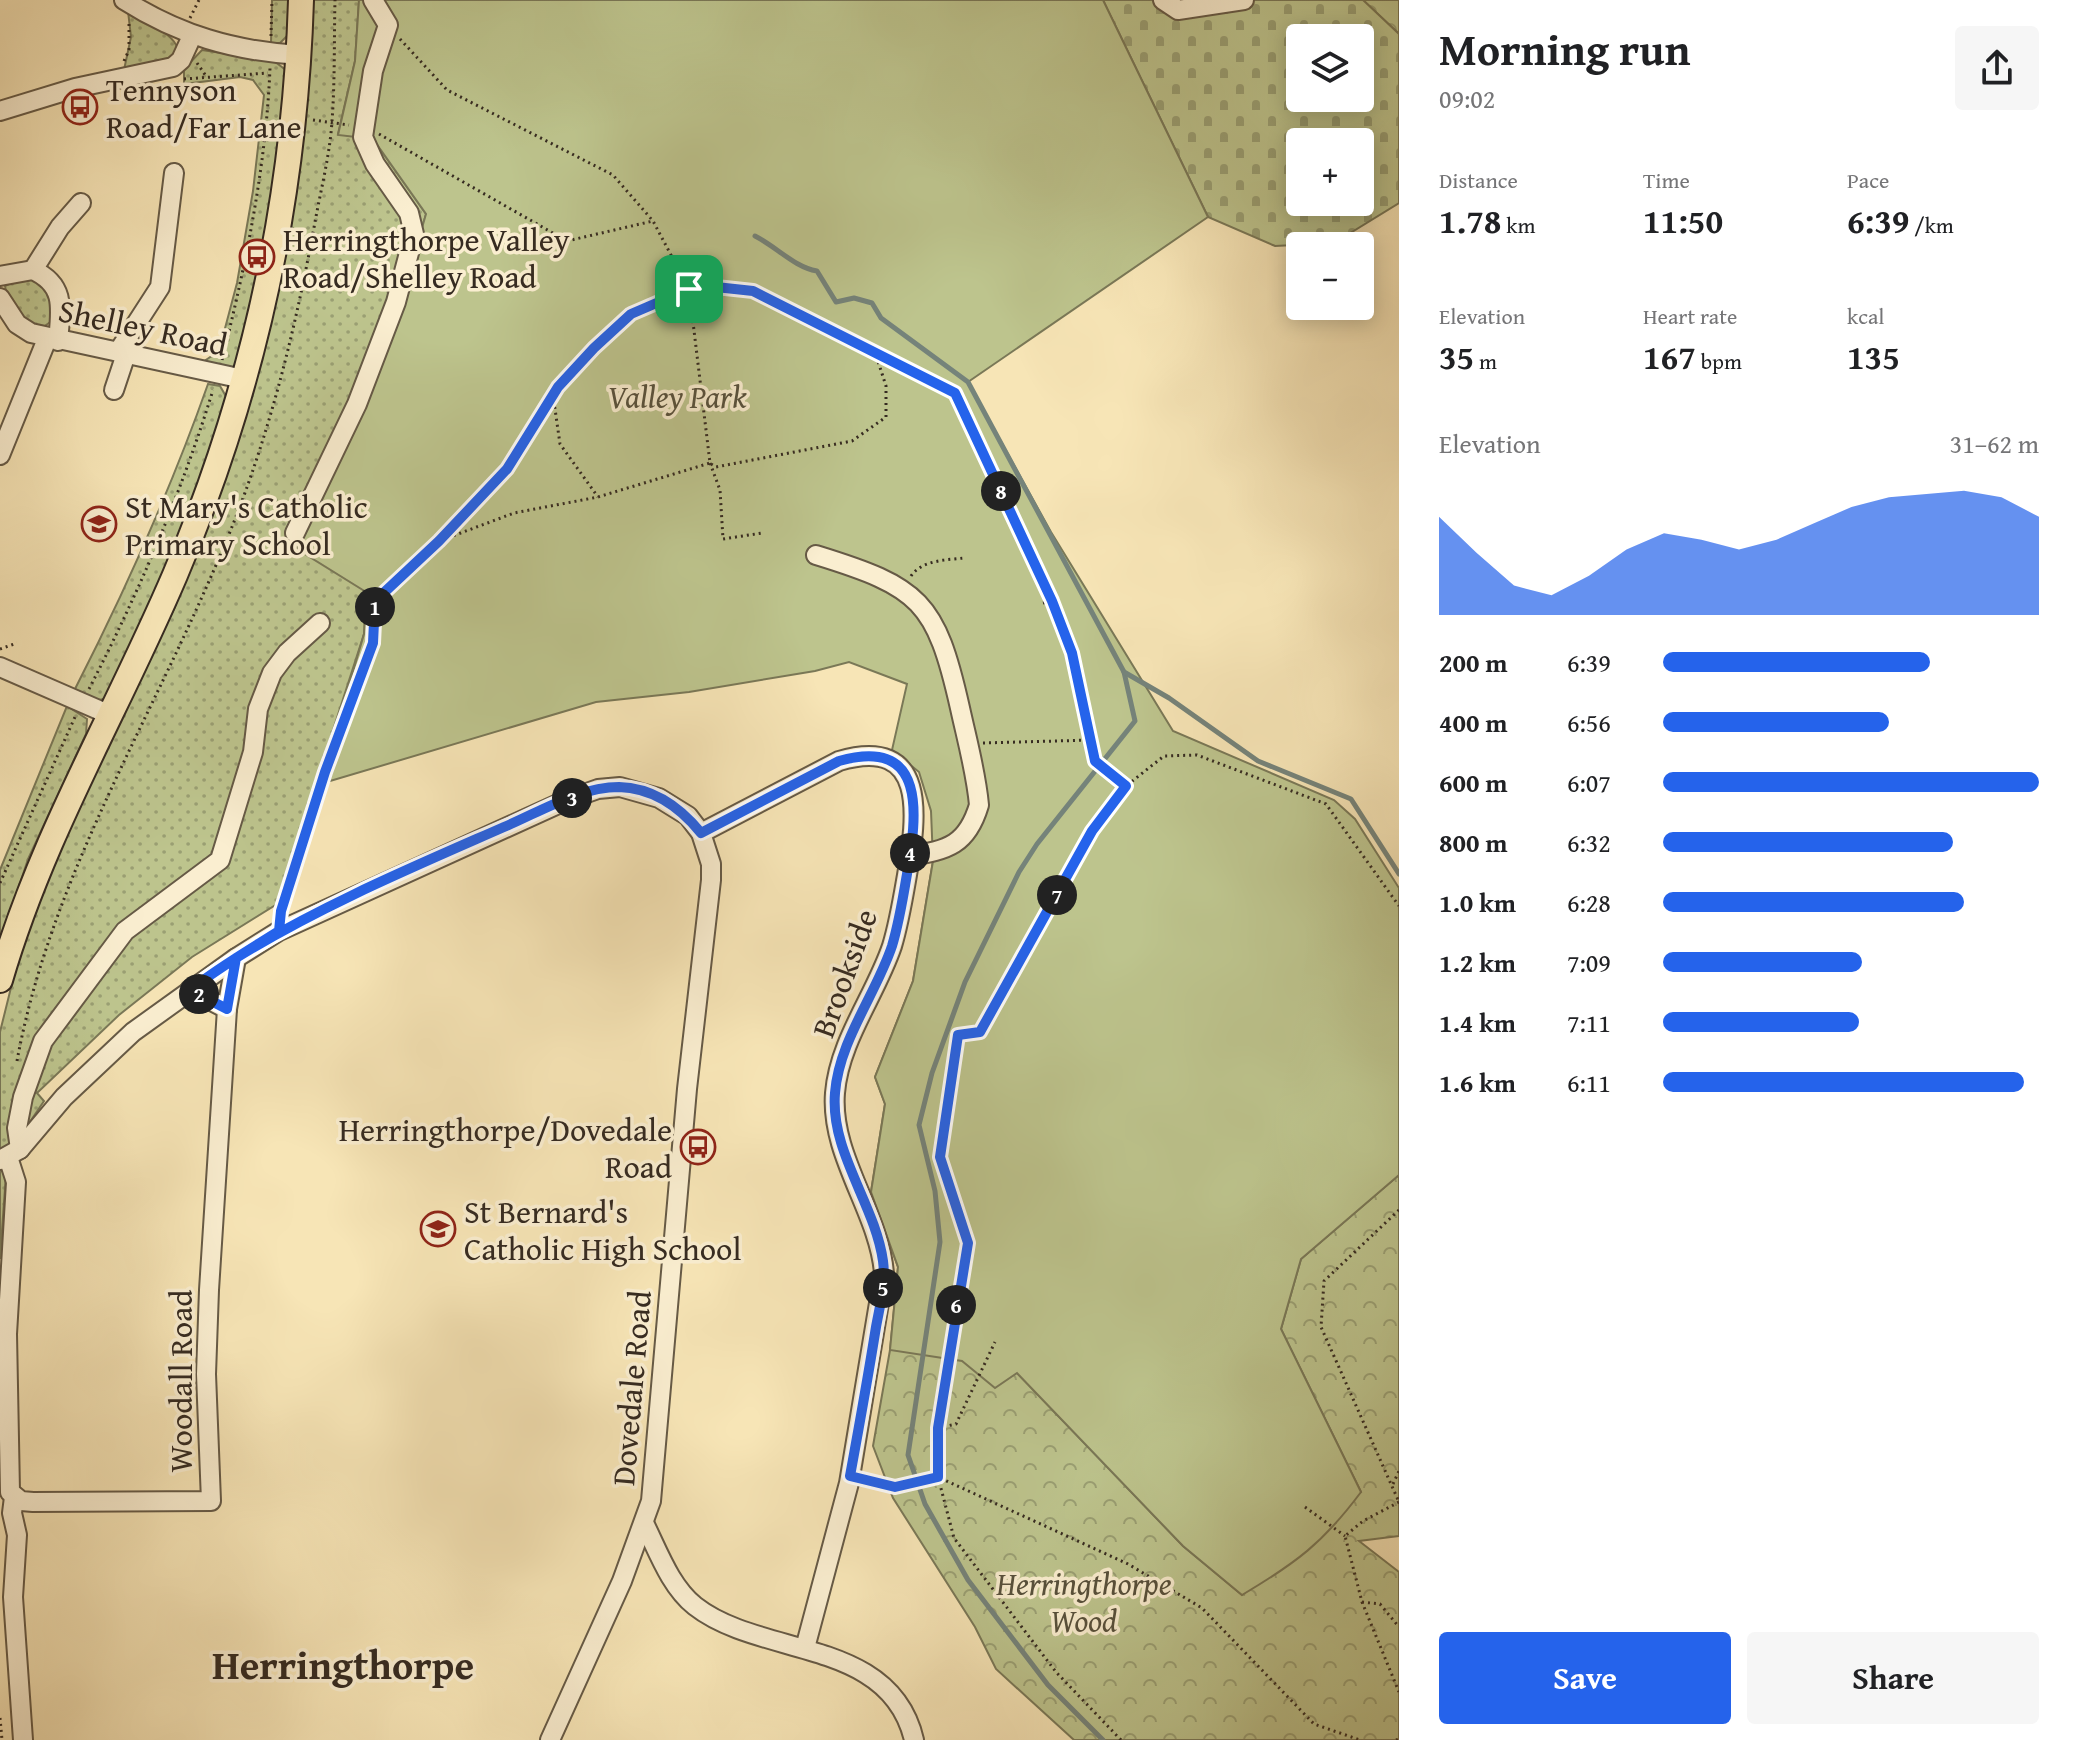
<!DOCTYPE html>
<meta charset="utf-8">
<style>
:root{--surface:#fff;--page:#f6f6f6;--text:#202124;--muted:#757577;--accent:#2563eb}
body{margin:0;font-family:"Gentium Book Plus",serif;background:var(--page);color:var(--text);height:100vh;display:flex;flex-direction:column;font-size:30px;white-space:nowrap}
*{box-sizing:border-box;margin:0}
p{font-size:26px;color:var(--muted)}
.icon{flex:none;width:44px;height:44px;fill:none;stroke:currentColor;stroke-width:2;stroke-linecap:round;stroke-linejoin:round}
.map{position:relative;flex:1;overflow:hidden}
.panel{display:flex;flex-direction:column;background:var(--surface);width:680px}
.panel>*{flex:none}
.fabs{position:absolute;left:1286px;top:24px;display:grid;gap:16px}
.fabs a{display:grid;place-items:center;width:88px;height:88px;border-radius:8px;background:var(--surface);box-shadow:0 4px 20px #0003;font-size:40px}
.pin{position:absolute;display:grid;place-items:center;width:68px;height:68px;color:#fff;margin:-34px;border-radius:16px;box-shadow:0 4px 12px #0006}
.km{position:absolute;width:40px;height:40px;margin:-20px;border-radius:50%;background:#222;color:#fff;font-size:22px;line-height:40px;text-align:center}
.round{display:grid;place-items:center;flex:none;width:84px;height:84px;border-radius:8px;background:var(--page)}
.overview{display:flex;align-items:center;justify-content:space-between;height:136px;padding:0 40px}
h1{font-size:44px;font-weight:700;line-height:60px}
.figures{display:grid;grid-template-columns:repeat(3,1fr);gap:12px;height:136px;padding:8px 40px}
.figures div{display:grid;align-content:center}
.figures b{font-size:34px;font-weight:700}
.figures small{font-size:22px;font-weight:400}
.figures p{font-size:22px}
.chart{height:224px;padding:16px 40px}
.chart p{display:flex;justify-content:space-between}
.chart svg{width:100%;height:144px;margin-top:8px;fill:var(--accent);opacity:.7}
.cta{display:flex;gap:16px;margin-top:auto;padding:16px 40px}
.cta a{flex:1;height:92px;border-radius:8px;background:var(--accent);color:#fff;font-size:32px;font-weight:700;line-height:92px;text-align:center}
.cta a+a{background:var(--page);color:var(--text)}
ul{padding:0 40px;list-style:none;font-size:26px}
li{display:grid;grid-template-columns:128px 96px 1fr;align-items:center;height:60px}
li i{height:20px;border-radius:10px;background:var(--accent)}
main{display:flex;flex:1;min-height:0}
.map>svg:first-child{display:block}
.grass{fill:url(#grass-dots);stroke:#7a7857;stroke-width:2}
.forest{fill:url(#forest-crowns);stroke:#7a7857;stroke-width:2}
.cemetery{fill:url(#cemetery-stones);stroke:#7a7857;stroke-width:2;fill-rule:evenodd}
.park{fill:#bdc48d;stroke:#7a7857;stroke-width:2}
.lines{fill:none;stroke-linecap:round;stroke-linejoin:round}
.stream{stroke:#75837a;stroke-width:5}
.minor-casing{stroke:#665a46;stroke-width:22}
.major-casing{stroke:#362b21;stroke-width:28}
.path{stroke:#362b21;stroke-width:3;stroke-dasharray:2 4;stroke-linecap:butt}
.minor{stroke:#faeed0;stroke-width:18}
.major{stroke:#f7e5b6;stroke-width:24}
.route-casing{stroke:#fff;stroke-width:16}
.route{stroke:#2563eb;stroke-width:10}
.labels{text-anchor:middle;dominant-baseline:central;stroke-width:7;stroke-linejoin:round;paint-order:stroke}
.poi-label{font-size:32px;fill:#362b21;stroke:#faeed0;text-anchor:start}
.street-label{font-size:32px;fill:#362b21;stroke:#faeed0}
.park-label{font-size:32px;font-style:italic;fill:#58513c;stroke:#faeed0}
.district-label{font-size:40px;font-weight:bold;fill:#362b21;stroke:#faeed0}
</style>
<main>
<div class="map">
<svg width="1399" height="1740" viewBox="0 0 1399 1740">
<defs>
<pattern id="grass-dots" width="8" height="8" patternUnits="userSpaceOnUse" patternTransform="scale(2)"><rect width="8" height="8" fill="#bdc48d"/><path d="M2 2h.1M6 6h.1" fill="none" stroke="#9a9f73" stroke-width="1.8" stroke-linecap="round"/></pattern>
<pattern id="forest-crowns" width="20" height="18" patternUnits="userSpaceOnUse" patternTransform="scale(2)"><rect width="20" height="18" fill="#bdc48d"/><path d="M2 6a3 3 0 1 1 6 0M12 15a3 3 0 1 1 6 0" fill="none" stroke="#9a9f73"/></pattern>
<pattern id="cemetery-stones" width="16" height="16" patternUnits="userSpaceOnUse" patternTransform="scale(2)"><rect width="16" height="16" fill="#bdc48d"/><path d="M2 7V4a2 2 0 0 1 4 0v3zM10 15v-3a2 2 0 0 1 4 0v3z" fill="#9a9f73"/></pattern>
</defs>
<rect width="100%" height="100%" fill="#f7e5b6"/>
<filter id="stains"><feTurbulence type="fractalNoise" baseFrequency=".0025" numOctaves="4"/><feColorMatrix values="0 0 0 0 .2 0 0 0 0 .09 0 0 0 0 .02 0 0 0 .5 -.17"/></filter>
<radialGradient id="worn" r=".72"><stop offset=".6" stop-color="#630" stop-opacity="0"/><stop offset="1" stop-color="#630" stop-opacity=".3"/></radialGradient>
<g class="grass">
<polygon points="272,0 291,0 288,35 280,43 271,43"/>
<polygon points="310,0 359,0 355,61 338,134 373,139 426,214 390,339 364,634 277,904 192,957 119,1015 37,1093 44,1101 13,1147 0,1152 0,1032 24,935 76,806 174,609 240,436 279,288 290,226"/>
<path d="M 128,11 C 137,16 200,45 169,60 C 157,67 137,67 124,70 L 131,37 Z"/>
<polygon points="202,50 274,61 287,71 265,263 235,368 203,362 219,351 237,283 253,191 264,95 253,80 240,77 184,84 184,69"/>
<path d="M 27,275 L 52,292 L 53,320 L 42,328 C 25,324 7,304 5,286 Z"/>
<path d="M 208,384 L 220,386 L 228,400 C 199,504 153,601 106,698 C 92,704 86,698 75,689 C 126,589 171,489 208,384 Z"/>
<polygon points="67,706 87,719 86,734 28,859 0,944 0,870"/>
<polygon points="0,1170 6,1174 0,1259"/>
</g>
<g class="forest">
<polygon points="1363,0 1399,0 1399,34"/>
<polygon points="933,861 1017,1373 1183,1546 1242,1595 1361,1492 1281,1329 1301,1259 1399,1175 1399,1536 1359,1541 1399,1572 1399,1740 1074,1740 996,1669 975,1627 893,1498 873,1446 890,1350 898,1267 871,1192 885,1104 875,1077 913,981"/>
</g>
<path class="cemetery" d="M 1103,0 L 1363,0 L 1399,34 L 1399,203 L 1334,243 L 1275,246 L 1208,217 ZM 1300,38 L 1360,38 L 1360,98 L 1300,98 ZM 1300,142 L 1360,142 L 1360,202 L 1300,202 Z"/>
<path class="park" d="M 359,0 L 1103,0 L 1208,217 L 968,382 L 1051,532 L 1173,731 L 1334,800 L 1355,819 L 1399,888 L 1399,1175 L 1301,1259 L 1281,1329 L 1361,1492 C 1323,1543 1296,1563 1242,1595 L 1183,1546 L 1017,1373 L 995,1388 L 962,1361 L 890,1350 L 898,1267 L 871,1192 L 885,1104 L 875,1077 L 913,981 L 933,861 L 931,811 L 919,772 L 892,750 L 907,684 L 849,662 L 815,671 L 689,692 L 596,702 L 320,784 L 364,634 L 366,592 L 297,549 L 390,339 L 426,214 L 373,139 L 338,135 L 355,61 Z"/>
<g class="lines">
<g class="stream">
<path d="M 755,236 C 777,247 794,267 817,271 L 836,302 L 854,298 L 872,303 L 881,318 L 968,382 L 1124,672 L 1135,721 L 1037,844 L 1019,872 L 965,982 L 932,1073 L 919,1125 L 935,1191 L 940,1242 L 908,1455 L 925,1504 L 968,1580 L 1048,1685 L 1103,1740"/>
<polyline points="1124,672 1169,698 1258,761 1351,799 1399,874"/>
</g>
<g class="minor-casing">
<g id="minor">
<path d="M 124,0 C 179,35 234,51 299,55"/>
<polyline points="1163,0 1178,10 1244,0"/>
<polyline points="0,111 75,88 173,67 181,60 192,36"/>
<polyline points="33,270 60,227 81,203"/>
<path d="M 0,276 L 33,270 C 66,285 61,309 58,341"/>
<polyline points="0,298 17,324 31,333 243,379"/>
<polyline points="118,352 160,287 174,173"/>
<polyline points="114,390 126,354"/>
<polyline points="0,455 47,339"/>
<polyline points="295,533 357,404 396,302 414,234 409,213 375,164 363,137 373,71 388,25 373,0"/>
<path d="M 816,555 C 920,587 936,601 960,708 C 967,740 976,772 979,805 C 967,845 948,850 910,856"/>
<polyline points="0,667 108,714"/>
<path d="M 701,833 L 839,761 C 928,735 917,817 907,875 C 903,898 899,923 892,946 C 876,994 839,1041 835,1093 C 830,1156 879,1212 884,1273 L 849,1483 L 805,1648"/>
<polyline points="190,990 227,1009"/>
<polyline points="20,1149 17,1128 23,1097 43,1041 125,931 220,860 253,752 258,709 272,673 287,653 320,623"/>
<polyline points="8,1157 16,1182 7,1334 10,1492 21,1501 33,1502 211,1501 206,1374 209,1290 227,1009 236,958"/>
<polyline points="0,1160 20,1149 64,1097 133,1032 236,958 279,931 567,800 598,789 620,787 659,798 688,816 701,833 711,864 711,880 687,1089 651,1501 622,1581 550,1740"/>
<polyline points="14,1497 12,1513 17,1535 13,1597 23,1740"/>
<path d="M 644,1523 C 658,1551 670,1586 695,1606 C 761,1658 890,1637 914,1740"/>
</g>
</g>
<g class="major-casing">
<path id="major" d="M 0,980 C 42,836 116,713 175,575 C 253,392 295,199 301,0"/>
</g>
<g class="path">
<polyline points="190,18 199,0"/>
<polyline points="271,36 272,0"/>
<polyline points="400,39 447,90 613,175 653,221 689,289 710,463 598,497 514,513 442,540"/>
<polyline points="124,61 129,50 129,21"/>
<polyline points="197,63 206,76"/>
<polyline points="184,79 268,73"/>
<polyline points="313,120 349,125"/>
<polyline points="379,134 567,241 653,221"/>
<path d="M 222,360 C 246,264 266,167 270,68"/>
<polyline points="553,395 560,444 598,497"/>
<polyline points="710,463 720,490 723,539 762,533"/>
<polyline points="711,464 716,467 852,441 886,417 886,386 875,352"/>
<path d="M 911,576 C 922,560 946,560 964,558"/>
<polyline points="1043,603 1052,601"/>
<polyline points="0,649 17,643"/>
<path d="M 89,689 C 139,592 181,494 213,390"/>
<polyline points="983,743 1092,740"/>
<polyline points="0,883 75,717"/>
<polyline points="281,911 325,772 373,643 375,601 439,541 507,469 558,387 594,348 631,314 689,289 753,291 955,393 1052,601 1072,653 1095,761 1126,786"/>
<path d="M 17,1061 C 50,881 149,724 219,558 C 266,450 294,337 315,222 C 321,189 330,154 332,121 C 335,81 334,40 335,0"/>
<polyline points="1399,1210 1324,1281 1321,1327 1399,1502"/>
<polyline points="938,1428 956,1424 995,1342"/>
<polyline points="865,1480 895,1487 938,1477 1128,1564 1202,1608 1314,1724 1360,1740"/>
<polyline points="1393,1484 1399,1471"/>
<polyline points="1399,1502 1363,1521 1345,1536 1362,1602 1399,1692"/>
<polyline points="1305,1507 1345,1536"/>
<polyline points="1362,1602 1380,1604 1399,1627"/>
<polyline points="0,1718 2,1740"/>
<polyline points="1121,1740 1056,1672 954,1538 938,1477 938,1428 968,1243 940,1157 958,1035 980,1032 1092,831 1126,786 1164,756 1197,755 1326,804 1399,906"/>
<polyline points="1396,1740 1399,1739"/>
</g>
<use href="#minor" class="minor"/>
<use href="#major" class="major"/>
</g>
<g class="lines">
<g class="route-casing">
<path id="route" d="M 689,289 L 631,314 L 594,348 L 558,387 L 507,469 L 439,541 L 375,601 L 373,643 L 325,772 L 281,911 L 279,931 C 249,950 218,968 190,990 L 227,1009 L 236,958 C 320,906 413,867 504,827 C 540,812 579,787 619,787 C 653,788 680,807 701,833 L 839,761 C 928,736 917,816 907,874 C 903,898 899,923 892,946 C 876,994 839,1041 835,1093 C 830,1152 875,1204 883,1261 C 886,1283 880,1305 876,1327 C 868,1377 859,1427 850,1476 L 895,1487 L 938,1477 L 938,1428 L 968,1243 L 940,1157 L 958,1035 L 980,1032 L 1092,831 L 1126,786 L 1095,761 L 1072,653 L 1052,601 L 955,393 L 753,291 L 716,287 L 689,289"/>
</g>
<use href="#route" class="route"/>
</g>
<defs>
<g id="bus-ring" transform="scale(1.8)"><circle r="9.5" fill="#faeed0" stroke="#8f2418" stroke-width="1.5"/><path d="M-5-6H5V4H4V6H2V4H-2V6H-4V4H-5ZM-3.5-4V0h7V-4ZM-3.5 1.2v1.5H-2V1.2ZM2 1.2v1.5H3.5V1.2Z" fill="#8f2418"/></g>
<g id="school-ring" transform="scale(1.8)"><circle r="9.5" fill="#faeed0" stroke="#8f2418" stroke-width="1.5"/><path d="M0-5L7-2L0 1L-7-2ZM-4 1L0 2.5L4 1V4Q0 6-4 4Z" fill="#8f2418"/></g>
</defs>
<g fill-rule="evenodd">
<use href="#bus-ring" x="80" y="107"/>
<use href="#bus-ring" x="257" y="257"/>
<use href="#school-ring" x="99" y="524"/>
<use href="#bus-ring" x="698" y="1147"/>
<use href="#school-ring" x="438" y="1229"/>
</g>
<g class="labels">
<g class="poi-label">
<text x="106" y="89">Tennyson<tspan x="106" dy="37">Road/Far Lane</tspan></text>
<text x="283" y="239">Herringthorpe Valley<tspan x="283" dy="37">Road/Shelley Road</tspan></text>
<text x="125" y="506">St Mary's Catholic<tspan x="125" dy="37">Primary School</tspan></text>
<text x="672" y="1129" text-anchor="end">Herringthorpe/Dovedale<tspan x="672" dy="37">Road</tspan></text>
<text x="464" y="1211">St Bernard's<tspan x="464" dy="37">Catholic High School</tspan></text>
</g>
<g class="street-label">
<text transform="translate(143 327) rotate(12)">Shelley Road</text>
<text transform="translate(844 973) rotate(-70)">Brookside</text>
<text transform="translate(180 1381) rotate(-90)">Woodall Road</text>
<text transform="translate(631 1388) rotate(-85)">Dovedale Road</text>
</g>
<g class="park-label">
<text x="677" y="396">Valley Park</text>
<text x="1084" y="1583">Herringthorpe<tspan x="1084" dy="37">Wood</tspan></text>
</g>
<g class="district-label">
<text x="343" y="1664">Herringthorpe</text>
</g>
</g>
<rect width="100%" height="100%" filter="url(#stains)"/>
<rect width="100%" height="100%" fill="url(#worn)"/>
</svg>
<div class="fabs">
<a><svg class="icon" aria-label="layers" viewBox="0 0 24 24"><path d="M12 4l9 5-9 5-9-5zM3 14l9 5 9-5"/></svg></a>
<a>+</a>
<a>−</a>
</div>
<div class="pin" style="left:689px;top:289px;background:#1e9e55"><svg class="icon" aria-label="arrive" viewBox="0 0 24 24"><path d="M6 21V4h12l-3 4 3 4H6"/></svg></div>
<b class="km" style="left:375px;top:607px">1</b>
<b class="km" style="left:199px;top:994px">2</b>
<b class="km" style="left:572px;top:798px">3</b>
<b class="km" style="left:910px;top:853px">4</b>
<b class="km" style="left:883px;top:1288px">5</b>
<b class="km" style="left:956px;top:1305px">6</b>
<b class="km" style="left:1057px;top:895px">7</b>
<b class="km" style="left:1001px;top:491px">8</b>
</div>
<section class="panel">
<div class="overview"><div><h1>Morning run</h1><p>09:02</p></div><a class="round"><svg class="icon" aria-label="share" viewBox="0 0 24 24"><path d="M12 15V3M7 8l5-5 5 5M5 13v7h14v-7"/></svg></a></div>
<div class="figures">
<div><p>Distance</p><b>1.78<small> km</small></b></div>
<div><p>Time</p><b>11:50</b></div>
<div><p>Pace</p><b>6:39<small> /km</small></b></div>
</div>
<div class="figures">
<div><p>Elevation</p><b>35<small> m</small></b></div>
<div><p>Heart rate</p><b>167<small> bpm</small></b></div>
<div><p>kcal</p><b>135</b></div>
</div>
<div class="chart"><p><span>Elevation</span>31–62 m</p>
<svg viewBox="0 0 160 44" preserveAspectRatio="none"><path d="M0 44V14L10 25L20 35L30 38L40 32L50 24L60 19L70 21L80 24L90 21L100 16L110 11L120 8L130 7L140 6L150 8L160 14V44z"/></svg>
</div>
<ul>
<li><b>200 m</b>6:39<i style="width:71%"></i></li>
<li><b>400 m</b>6:56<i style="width:60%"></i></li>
<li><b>600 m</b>6:07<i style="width:100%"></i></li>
<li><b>800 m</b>6:32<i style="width:77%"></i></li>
<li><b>1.0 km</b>6:28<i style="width:80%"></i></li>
<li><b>1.2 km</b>7:09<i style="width:53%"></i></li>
<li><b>1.4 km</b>7:11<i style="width:52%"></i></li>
<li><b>1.6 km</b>6:11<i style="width:96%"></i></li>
</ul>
<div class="cta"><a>Save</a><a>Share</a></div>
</section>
</main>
